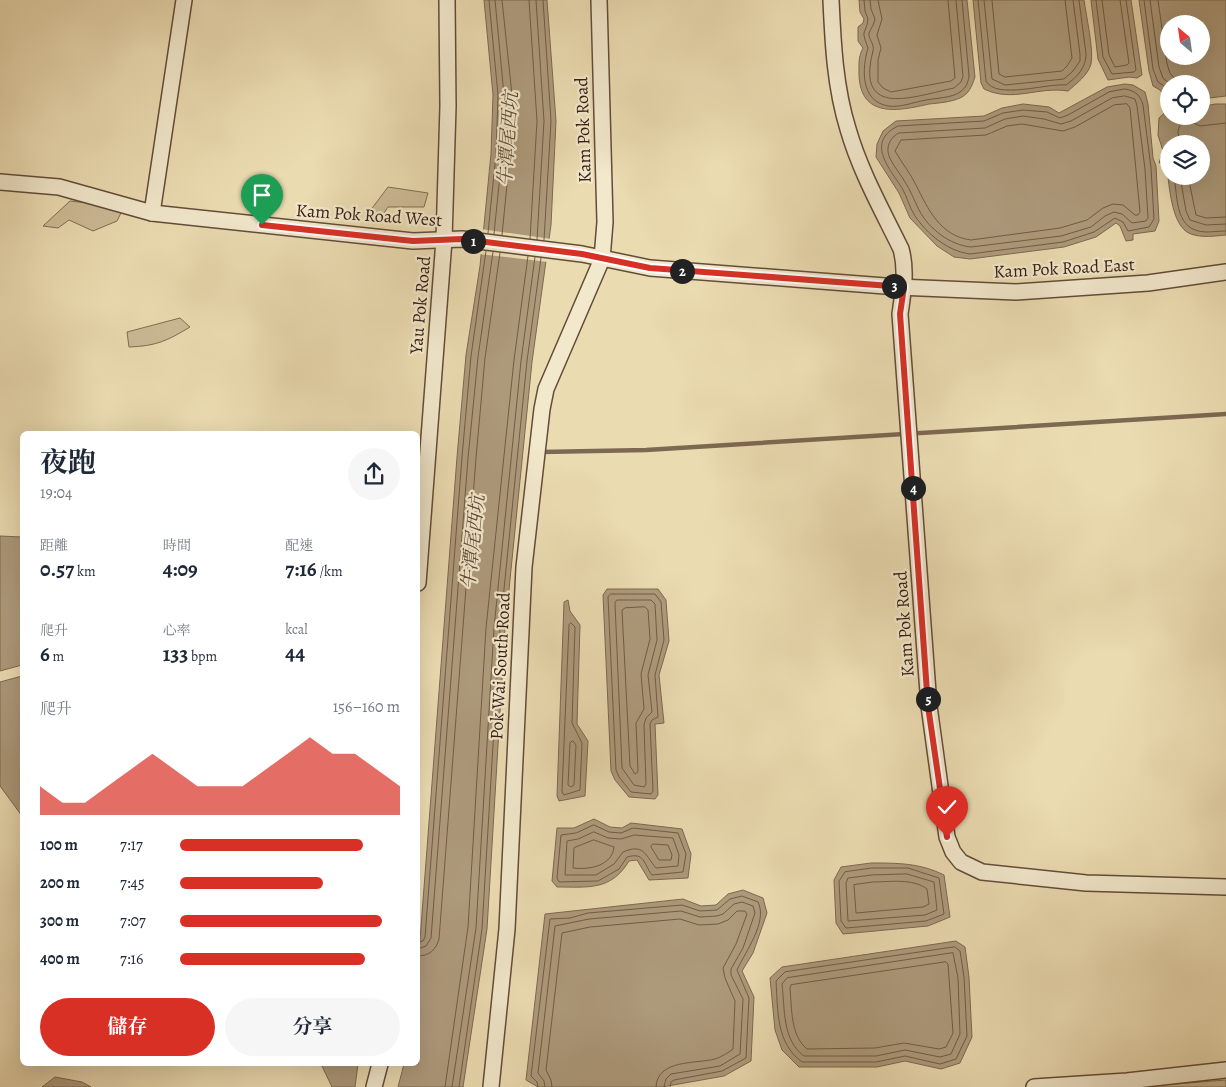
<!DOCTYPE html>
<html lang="zh-TW">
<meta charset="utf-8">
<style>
:root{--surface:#fff;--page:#f6f6f7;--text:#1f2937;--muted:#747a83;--accent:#d93025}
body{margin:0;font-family:Alegreya,"Noto Serif TC",serif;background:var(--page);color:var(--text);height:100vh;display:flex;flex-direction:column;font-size:19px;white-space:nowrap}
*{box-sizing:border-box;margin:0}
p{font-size:16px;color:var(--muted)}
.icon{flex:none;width:28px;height:28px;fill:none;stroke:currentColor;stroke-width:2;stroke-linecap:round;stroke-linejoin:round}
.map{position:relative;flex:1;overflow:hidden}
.drawer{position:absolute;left:20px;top:431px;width:400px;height:635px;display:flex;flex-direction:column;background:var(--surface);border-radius:8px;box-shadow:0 5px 20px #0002}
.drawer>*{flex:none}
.needle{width:32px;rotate:331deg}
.fabs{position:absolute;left:1160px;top:15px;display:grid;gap:10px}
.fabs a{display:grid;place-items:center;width:50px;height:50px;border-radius:50%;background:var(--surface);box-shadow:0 5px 20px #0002;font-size:25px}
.pin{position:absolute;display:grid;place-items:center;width:42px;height:42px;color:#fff;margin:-51px -21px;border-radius:50% 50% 50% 0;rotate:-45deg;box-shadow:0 0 5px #0007}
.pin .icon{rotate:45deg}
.km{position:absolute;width:25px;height:25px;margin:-12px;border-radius:50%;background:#222;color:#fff;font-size:14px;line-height:25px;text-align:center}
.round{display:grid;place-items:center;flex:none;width:52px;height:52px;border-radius:26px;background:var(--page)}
.summary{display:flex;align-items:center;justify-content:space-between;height:85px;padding:0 20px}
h1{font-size:28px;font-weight:700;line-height:38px}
.metrics{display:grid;grid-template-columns:repeat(3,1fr);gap:8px;height:85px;padding:5px 20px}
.metrics div{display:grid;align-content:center}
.metrics b{font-size:21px;font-weight:700}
.metrics small{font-size:14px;font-weight:400}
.metrics p{font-size:14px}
.chart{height:140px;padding:10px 20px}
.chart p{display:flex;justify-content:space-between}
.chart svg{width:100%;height:90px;margin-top:5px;fill:var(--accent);opacity:.7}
.cta{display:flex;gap:10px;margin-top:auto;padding:10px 20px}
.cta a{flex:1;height:58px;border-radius:30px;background:var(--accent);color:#fff;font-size:20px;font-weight:700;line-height:58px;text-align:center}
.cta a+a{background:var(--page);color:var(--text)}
ul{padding:0 20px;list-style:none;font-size:16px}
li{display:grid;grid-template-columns:80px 60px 1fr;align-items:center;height:38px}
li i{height:12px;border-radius:6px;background:var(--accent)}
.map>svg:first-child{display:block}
.green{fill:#ccbb96;stroke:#816c54}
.water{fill:#ad9a7b;stroke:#7d6851;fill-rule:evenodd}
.pier{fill:#ebdbb1}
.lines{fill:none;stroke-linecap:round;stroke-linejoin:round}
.shore{stroke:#725b46;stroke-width:1}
.stream{stroke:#7d6851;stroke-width:4.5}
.minor-casing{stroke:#634c39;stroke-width:18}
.minor{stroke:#f2e8cc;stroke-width:15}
.route-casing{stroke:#fff;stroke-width:10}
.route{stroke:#d93025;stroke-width:6}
.labels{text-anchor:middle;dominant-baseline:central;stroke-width:4.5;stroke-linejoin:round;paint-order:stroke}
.street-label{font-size:18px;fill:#361c11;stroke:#f2e8cc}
.water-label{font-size:19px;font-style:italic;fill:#604836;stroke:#f2e8cc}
</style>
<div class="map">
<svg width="1226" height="1087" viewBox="0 0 1226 1087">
<rect width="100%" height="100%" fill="#ebdbb1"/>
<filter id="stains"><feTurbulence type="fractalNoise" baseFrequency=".004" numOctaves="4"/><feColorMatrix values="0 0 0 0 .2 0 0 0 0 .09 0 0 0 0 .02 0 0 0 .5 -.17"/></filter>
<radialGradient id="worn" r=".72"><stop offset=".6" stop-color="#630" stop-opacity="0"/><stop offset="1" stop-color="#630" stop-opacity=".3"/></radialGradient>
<g class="green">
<polygon points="388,187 428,193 424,207 388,207 378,222 370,211"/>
<polygon points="70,201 114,206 122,211 117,221 93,231 69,220 58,228 43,226"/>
<path d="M 180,318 L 190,327 C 167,341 156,346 129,347 L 127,332 Z"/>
<polygon points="1226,1080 1226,1087 1136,1087"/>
</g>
<g class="water">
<polygon points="484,0 547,0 556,121 551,225 532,362 505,629 487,929 463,1087 398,1087 404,1064 418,1064 418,966 457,457 466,355 480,266 491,154 493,95"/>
<path d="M 859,0 L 967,0 L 975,77 C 972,86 969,94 960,98 C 951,102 939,103 929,104 C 899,111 860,119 859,74 C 859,65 858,57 863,48 L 858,41 L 858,27 L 863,23 L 864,19 L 860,12 Z"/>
<path d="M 973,0 L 1084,0 C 1086,15 1094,50 1091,64 C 1088,75 1076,84 1068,91 C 1038,86 1013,103 984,89 L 981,83 Z"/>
<polygon points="1091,0 1131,0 1142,75 1137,78 1129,77 1108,80 1098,59"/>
<path d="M 1139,0 L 1226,0 L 1226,96 L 1201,99 L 1201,84 L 1169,84 L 1169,101 L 1160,90 L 1153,86 L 1149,71 ZM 1169,24 L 1201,24 L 1201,56 L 1169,56 Z"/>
<polygon points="1125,84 1133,85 1145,92 1148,104 1153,158 1156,166 1159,221 1155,231 1133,234 1133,240 1126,241 1120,226 1116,223 1096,237 1064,247 970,259 954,257 937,246 910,218 899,193 876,157 877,144 883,131 896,121 984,116 1002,108 1023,104 1049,107 1059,113 1107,87"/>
<path d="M 1215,104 L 1226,104 L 1226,235 C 1215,236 1202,238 1191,234 C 1170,227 1169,180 1166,160 L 1159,163 L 1163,151 L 1158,135 L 1159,118 L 1169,109 L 1169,116 L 1201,116 L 1201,107 ZM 1169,144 L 1201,144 L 1201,176 L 1169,176 Z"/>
<polygon points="0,536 22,537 22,665 0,671"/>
<polygon points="607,589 658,589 666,600 669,641 659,675 664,723 655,724 658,795 655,799 629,797 615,780 611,771 603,595"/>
<polygon points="568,600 570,611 580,625 577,724 588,741 585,796 559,801 557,796 564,602"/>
<polygon points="22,676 22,816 0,786 0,682"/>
<path d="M 594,819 L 610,827 L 622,828 L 631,823 L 682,829 L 691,854 L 688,878 L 649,880 L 637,860 L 629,861 C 611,891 588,887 557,887 L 552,881 L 557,828 L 574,828 Z"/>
<path d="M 871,863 C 898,863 920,863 944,875 L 950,917 L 928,926 L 843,934 L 836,923 L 834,880 L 841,867 Z"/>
<polygon points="743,890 763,898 767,913 753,953 742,971 754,997 751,1061 724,1076 662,1087 538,1087 526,1080 545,914 683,899 701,906 716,905 728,894"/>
<polygon points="956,941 965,947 969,977 972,1037 960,1063 941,1069 905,1061 877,1067 799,1067 782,1050 775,1030 770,978 782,967"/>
<polygon points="321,1064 358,1064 355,1087 332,1087"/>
<polygon points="55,1077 82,1082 91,1087 42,1087"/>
</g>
<polygon class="pier" points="481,229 551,239 548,262 479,254"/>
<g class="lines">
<g class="shore">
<polyline points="529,0 537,121 530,239"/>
<polyline points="536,0 544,121 537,240"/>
<polyline points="543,0 551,121 544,240"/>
<path d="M 864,0 L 865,11 L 868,19 C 866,36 860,27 868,48 C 862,68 860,101 888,106 C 900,108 914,102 926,100 C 936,98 952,98 960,92 C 966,88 968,83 969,76 L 962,0"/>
<path d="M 870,0 L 871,9 L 875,19 C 874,25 871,28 869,33 C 868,39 875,44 873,51 C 855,120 915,96 954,88 L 961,82 L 963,76 L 956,0"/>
<polyline points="878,0 882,19 877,35 881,48 878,60 878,82 883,88 891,92 951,81 955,78 948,0"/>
<path d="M 978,0 L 986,81 C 996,100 1047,83 1066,85 C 1077,77 1086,68 1086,54 L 1079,0"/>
<polyline points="984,0 992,79 1005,85 1064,79 1073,71 1080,61 1080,54 1073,0"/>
<polyline points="992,0 999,74 1005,77 1062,71 1067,66 1072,58 1065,0"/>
<polyline points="1096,0 1103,57 1112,74 1134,72 1136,70 1126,0"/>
<polyline points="1102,0 1109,55 1115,67 1127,65 1129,63 1120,0"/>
<polyline points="1144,0 1153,69 1158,82 1164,86 1169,93"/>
<polyline points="1150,0 1159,67 1163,78 1170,84"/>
<polyline points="1158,0 1167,64 1170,73 1179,84"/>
<path d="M 1125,89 C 1136,91 1140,95 1143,105 L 1151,168 L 1154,219 L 1149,227 L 1128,231 L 1123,222 L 1115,218 L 1094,232 L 1063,242 L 970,254 C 948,251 928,235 915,216 C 909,207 907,196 902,188 C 890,169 865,142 898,126 L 984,121 L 1003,113 L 1023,110 L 1047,112 L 1060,118 L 1068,115 L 1109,92 Z"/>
<path d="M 1125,96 L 1135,99 L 1137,106 L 1145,169 L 1148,218 L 1146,221 L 1132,223 L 1122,214 L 1114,212 L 1105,216 L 1091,227 L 1061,236 L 971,247 C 950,245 929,229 919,210 C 914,200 911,191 905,182 C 900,173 889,161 888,152 C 887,144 892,136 899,133 L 985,128 L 1005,119 L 1023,116 L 1044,119 L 1061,124 L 1071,121 L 1112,98 Z"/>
<path d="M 1127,104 L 1130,108 L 1140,212 L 1138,215 L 1135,215 L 1123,205 L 1113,204 L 1103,208 L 1087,220 L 1060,228 L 971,240 C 940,236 928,209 916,185 C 910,173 902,163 895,151 L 901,140 L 986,135 L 1007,126 L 1022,124 L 1063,131 L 1075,127 L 1114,105 Z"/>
<path d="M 1181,144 C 1177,132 1176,129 1185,119 L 1200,126 L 1226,123"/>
<path d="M 1174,176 C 1178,200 1175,231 1206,232 C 1213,232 1219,231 1226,231"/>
<polyline points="1180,176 1186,211 1190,220 1206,225 1226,224"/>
<polyline points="1188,176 1196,215 1206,218 1226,217"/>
<polyline points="488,233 496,154 498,95 489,0"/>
<polyline points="494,234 502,155 504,95 495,0"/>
<polyline points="502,235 510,155 512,95 502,0"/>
<polygon points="611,594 655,594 661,602 664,640 655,675 658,717 652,720 650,724 653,791 651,794 631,792 619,777 616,770 608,597"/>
<polygon points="617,600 651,600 655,604 657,640 648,675 652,712 646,718 644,725 646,784 644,787 634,785 622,768 615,603"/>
<polygon points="645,607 648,610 650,639 641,674 644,709 636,723 638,772 635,774 630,766 622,610 625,608"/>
<polygon points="571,623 575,627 572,723 582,743 580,790 564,795 562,792 569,625"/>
<polygon points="573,741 576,745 574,785 571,787 568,785 570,743"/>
<path d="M 594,825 L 609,832 L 621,833 L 633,828 L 678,833 L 686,854 L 683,872 L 652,875 C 643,863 645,852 627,857 L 619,869 L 598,881 L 559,882 L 557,878 L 561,835 L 576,833 Z"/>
<path d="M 594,832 L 608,838 L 621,839 L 634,835 L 673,838 L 679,855 L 678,866 L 656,868 C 645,855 644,843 623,852 L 614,864 L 596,875 L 565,875 L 567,841 L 578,839 Z"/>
<path d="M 594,840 L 614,847 C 612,866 589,870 573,868 L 574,848 Z"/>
<polygon points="653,844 668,845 672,855 671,860 659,860 651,847"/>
<polygon points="872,868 908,868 939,878 944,914 926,921 846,928 841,921 839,881 845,872"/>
<polygon points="907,874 934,882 937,910 925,915 848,921 846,883 848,878 872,875"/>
<path d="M 873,882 C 889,882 913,878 927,889 L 929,904 L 923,907 L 856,913 L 854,885 Z"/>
<polyline points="418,942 423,941 425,937 462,457 471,356 486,251"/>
<path d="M 955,947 L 960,951 L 964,977 L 967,1036 L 956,1059 L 940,1064 L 905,1056 L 876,1062 L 802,1062 C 776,1043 778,1011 776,981 L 785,972 Z"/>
<polyline points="418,949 426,946 431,938 468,458 478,357 493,252"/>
<path d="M 953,953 L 958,978 L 960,1034 L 951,1054 L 940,1057 L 905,1050 L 876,1056 L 804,1056 C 782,1040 785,1009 782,984 L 787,978 Z"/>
<path d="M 418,956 C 429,956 436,950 439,939 L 476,458 L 485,358 L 500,253"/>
<path d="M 946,962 L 948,964 L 953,1033 L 946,1047 L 939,1049 L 904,1043 L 875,1048 L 807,1049 C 790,1035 792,1008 790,988 L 791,985 Z"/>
<polyline points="445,1087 468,927 486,628 514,360 528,256"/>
<polyline points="452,1087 476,928 494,628 521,361 535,257"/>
<polyline points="459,1087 482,929 500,629 527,361 541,258"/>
<path d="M 538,1087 L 537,1082 L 531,1076 L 550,919 L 570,918 L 588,913 L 682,905 L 700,911 L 717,910 L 730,899 L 742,896 L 758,902 C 768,922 745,952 737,970 L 749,998 L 746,1058 L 722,1071 L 674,1080 L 671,1082 L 670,1087"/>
<polyline points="545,1087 544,1081 538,1073 555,926 589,919 681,911 700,917 717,916 723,914 734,904 742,902 753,906 755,913 743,948 731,969 731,975 743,999 740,1054 720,1066 671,1074 666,1079 664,1087"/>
<path d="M 552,1087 L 551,1080 L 546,1070 L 562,933 L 590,927 L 680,919 L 699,925 L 718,924 L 728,920 L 737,911 L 745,911 L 747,914 L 736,944 L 723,968 L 725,978 L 735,1001 L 733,1049 C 728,1053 721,1057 715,1059 C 696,1064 657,1059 656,1087"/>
</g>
<polyline class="stream" points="541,452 646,450 1226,414"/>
<g class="minor-casing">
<g id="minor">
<path d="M 831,0 C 833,44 835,87 848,129 C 860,171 882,210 901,249 C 907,270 903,293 900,314 L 929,706 L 947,837 L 953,852 L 961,862 L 982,872 L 1086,883 L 1226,887"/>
<polyline points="0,182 59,187 152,213 413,241 462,239 582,254 650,268 898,287 1016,292 1148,283 1226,272"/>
<polyline points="152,213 184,0"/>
<polyline points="418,583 444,240 448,106 447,0"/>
<polyline points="374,1087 380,1064"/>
<polyline points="491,1087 507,929 524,567 542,409 546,389 602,259 605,222 599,0"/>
<polyline points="1034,1087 1127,1081 1226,1070"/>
</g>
</g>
<use href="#minor" class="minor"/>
</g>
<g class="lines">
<g class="route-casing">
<polyline id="route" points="262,225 413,241 462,239 582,254 650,268 904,287 900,314 928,706 947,837"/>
</g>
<use href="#route" class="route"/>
</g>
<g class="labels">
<g class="street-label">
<text transform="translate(583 130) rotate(-92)">Kam Pok Road</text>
<text transform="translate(369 215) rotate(4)">Kam Pok Road West</text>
<text transform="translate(1064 268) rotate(-3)">Kam Pok Road East</text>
<text transform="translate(420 305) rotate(-85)">Yau Pok Road</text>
<text transform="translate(904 624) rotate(-94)">Kam Pok Road</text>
<text transform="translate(500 666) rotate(-87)">Pok Wai South Road</text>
</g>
<g class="water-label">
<text transform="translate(508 139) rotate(-86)">牛潭尾西坑</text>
<text transform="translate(473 542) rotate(-84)">牛潭尾西坑</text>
</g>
</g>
<rect width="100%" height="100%" filter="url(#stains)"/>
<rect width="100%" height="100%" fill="url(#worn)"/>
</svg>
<div class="fabs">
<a><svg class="needle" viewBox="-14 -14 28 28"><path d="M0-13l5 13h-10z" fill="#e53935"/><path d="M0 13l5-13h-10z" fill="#747a83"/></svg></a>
<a><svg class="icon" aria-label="locate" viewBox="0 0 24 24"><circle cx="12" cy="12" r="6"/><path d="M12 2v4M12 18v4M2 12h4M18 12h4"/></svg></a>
<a><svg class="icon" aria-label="layers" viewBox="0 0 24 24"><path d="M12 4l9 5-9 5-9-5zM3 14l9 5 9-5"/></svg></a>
</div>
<div class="pin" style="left:262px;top:225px;background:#1e9e55"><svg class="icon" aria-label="arrive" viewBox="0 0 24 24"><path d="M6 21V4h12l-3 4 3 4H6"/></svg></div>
<div class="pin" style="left:947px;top:837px;background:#d93025"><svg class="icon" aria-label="check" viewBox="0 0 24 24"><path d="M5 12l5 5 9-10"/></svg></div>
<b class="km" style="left:473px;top:241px">1</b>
<b class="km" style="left:682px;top:271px">2</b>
<b class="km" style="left:894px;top:286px">3</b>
<b class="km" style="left:913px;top:488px">4</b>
<b class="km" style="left:928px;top:699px">5</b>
<section class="drawer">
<div class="summary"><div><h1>夜跑</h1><p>19:04</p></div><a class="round"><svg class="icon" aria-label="share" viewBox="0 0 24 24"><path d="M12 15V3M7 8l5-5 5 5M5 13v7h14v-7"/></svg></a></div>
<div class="metrics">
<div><p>距離</p><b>0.57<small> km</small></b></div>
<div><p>時間</p><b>4:09</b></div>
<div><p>配速</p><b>7:16<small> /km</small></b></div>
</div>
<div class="metrics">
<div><p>爬升</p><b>6<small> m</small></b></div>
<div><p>心率</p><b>133<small> bpm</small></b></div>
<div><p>kcal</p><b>44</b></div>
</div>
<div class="chart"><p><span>爬升</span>156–160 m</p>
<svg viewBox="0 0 160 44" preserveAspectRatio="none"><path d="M0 44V30L10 38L20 38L30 30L40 22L50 14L60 22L70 30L80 30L90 30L100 22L110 14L120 6L130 14L140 14L150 22L160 30V44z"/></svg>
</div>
<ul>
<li><b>100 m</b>7:17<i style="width:83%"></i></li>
<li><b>200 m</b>7:45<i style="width:65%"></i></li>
<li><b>300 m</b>7:07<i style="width:92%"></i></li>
<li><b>400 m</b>7:16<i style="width:84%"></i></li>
</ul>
<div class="cta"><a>儲存</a><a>分享</a></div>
</section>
</div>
